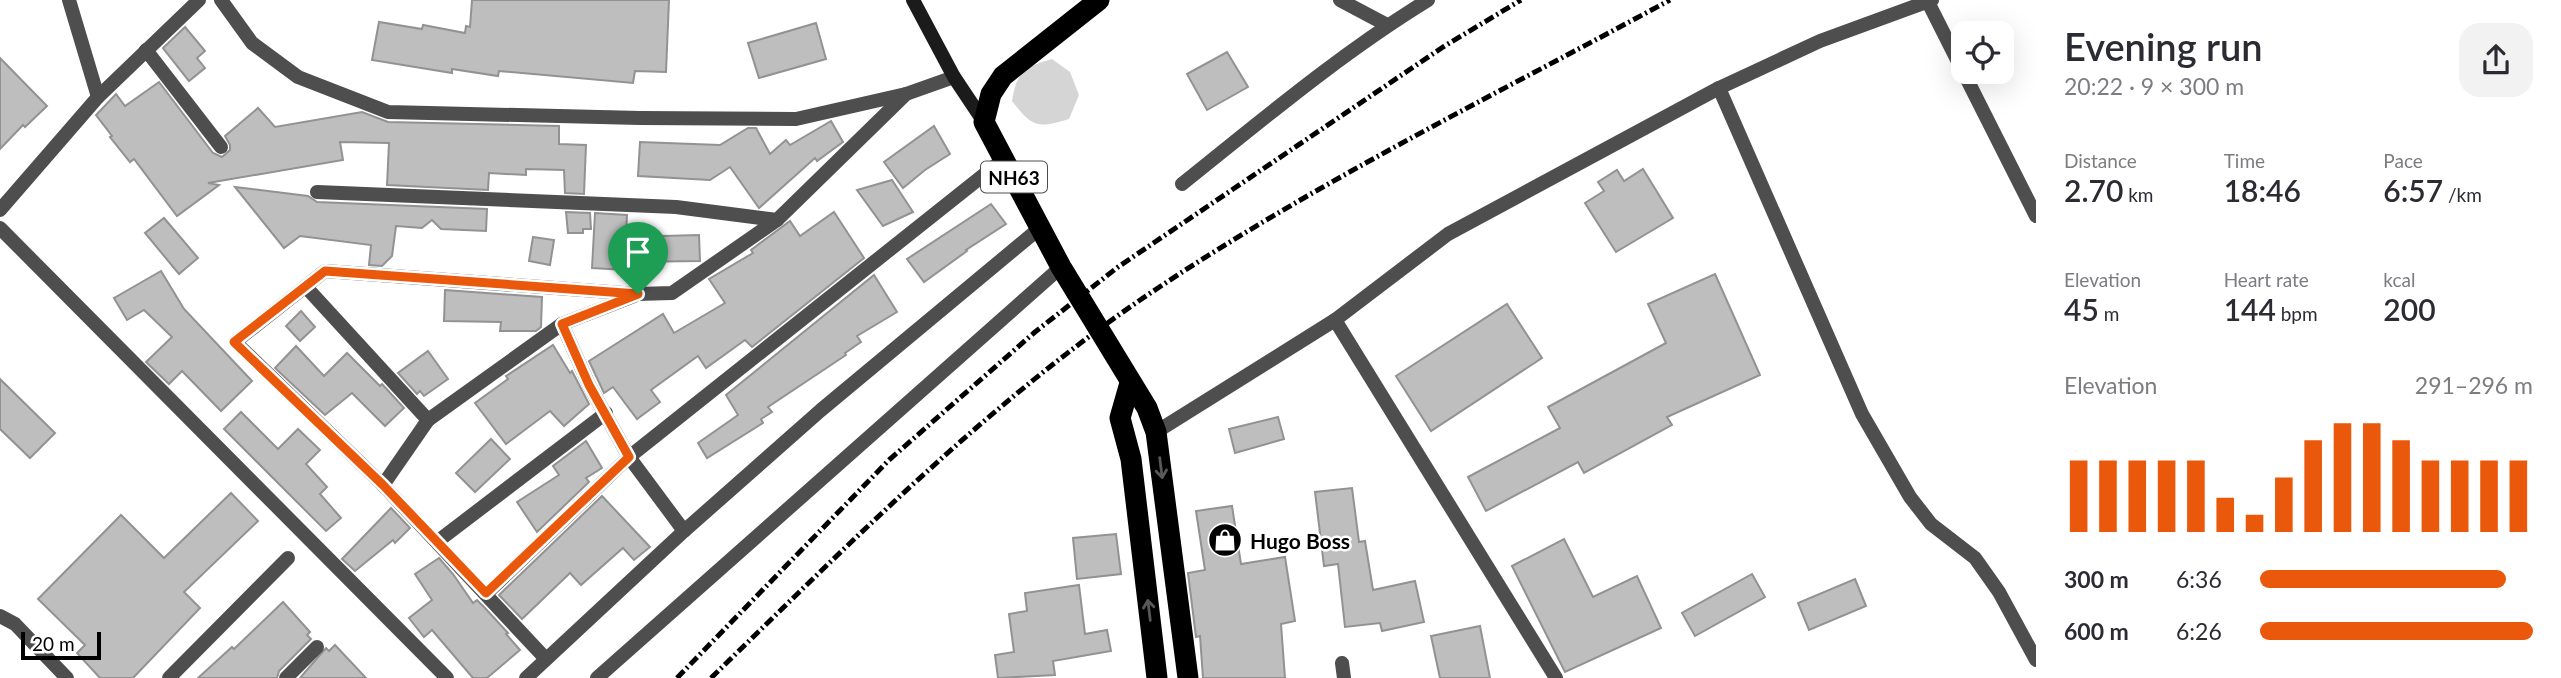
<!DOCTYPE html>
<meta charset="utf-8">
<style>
:root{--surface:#fff;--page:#f2f2f3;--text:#2b2b33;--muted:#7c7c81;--accent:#ea580c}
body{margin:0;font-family:Lato,sans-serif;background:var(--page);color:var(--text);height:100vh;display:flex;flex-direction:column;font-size:26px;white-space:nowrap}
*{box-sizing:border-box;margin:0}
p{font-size:23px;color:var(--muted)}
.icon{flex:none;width:38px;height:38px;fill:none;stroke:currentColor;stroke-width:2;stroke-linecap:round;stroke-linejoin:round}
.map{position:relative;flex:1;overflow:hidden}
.panel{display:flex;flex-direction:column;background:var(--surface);width:525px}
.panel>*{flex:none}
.tools{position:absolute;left:1951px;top:21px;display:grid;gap:14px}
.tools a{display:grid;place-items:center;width:63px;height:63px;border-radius:14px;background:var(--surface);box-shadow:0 7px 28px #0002;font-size:35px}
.scale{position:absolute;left:21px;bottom:18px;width:80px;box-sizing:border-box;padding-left:7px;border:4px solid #000;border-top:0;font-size:19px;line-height:24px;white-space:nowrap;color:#000;-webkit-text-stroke:5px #fff;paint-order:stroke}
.pin{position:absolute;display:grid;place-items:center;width:60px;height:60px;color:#fff;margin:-72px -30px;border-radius:50% 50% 50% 0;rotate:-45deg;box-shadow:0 0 7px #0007}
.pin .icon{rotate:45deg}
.round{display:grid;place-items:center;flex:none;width:74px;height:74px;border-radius:21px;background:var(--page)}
.headline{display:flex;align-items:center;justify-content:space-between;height:119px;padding:0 28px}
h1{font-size:38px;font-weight:600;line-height:52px}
.metrics{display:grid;grid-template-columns:repeat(3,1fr);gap:10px;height:119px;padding:7px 28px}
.metrics div{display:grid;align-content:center}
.metrics b{font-size:30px;font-weight:600}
.metrics small{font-size:19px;font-weight:400}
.metrics p{font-size:19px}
.chart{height:196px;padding:14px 28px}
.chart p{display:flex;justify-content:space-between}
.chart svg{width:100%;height:126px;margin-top:7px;stroke:var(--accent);stroke-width:6}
ul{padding:0 28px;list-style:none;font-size:23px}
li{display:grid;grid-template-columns:112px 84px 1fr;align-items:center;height:52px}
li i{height:18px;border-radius:9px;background:var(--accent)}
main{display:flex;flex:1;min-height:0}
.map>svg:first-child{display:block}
.green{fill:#d5d5d5}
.building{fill:#bebebe;stroke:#929292;stroke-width:2}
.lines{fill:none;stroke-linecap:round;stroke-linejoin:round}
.lane{stroke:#4e4e4e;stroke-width:14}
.street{stroke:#4e4e4e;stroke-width:14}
.secondary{stroke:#1b1b1b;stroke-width:14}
.highway{stroke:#000;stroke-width:21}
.rail{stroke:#000;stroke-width:5;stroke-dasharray:10 3.5 2 3.5;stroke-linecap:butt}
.oneway{stroke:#595959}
.route-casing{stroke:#fff;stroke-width:14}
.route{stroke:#ea580c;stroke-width:9}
.labels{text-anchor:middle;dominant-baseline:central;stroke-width:5;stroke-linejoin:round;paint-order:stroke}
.shield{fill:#fff;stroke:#4c4c4c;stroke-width:2}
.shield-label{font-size:19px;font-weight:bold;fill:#000}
.poi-label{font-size:21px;font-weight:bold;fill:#000;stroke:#fff;text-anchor:start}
</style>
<main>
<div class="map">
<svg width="2036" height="678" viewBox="0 0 2036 678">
<rect width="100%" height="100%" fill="#fff"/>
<path class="green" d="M 1052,59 L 1070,72 L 1079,95 L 1069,119 C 1037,129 1032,127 1012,101 C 1017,71 1024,67 1052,59 Z"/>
<g class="building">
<polygon points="472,0 669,0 666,72 635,71 633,83 499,71 498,76 452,69 452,73 372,60 379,22 422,29 423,25 465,33 466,26 470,27"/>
<polygon points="816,23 826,59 759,78 748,43"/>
<polygon points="185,27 205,51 197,58 205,68 189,81 163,48"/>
<polygon points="1227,52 1248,87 1207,110 1187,74"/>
<polygon points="0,58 47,106 25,127 23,125 0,149"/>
<polygon points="159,82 213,153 222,157 230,150 230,145 225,136 258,108 275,127 362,112 388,122 559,126 559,144 586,145 584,194 565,193 564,170 526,169 526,175 489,173 488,190 387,185 389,143 340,142 343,160 208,183 219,185 177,216 134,159 130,162 110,137 112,136 96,115 116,94 125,106"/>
<polygon points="831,121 843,142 817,161 815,158 759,208 730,167 710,180 638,176 640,142 720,145 748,128 756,128 770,154 786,140 790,145"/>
<polygon points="934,126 950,154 925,170 903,188 884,162"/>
<polygon points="1643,169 1673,218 1616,252 1585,203 1604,191 1598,182 1617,170 1624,181"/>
<polygon points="892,180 913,212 883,226 857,190"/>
<polygon points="235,187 308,196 317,202 487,209 486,231 441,229 432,220 422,228 396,226 392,256 382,266 369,265 371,245 300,236 284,248"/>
<polygon points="991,204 1006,224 966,250 967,251 924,282 907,259"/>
<polygon points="566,212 590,213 591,229 583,229 583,233 568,233"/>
<polygon points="834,212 864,258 752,347 745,340 706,368 698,356 651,390 660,402 637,419 613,387 604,393 589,361 663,314 674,333 725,303 709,279 753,253 751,250 790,221 800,236"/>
<polygon points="595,213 627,215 626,237 699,235 700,261 625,262 625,270 592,268"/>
<polygon points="164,218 198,258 179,274 145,233"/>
<polygon points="533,237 554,240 550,265 529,261"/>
<polygon points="161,271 184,309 252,381 221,411 182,371 169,384 146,362 172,337 144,310 127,320 114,298"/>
<polygon points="1715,274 1760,375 1667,417 1672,425 1584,473 1578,462 1486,511 1468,477 1560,428 1548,407 1666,343 1648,304"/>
<polygon points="874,275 897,312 857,336 861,342 845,353 846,355 768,407 772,412 761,419 763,423 707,458 698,443 738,415 726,395"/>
<polygon points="445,290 542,297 541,327 536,331 500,331 501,322 444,321"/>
<polygon points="1507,304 1542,358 1431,431 1396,376"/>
<polygon points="301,311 315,327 300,341 286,326"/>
<polygon points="553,345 570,373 572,371 589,404 564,426 550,411 506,444 475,403 508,379 506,376"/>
<polygon points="296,346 324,376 347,353 380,386 382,384 404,408 385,426 352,393 325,415 275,368"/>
<polygon points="428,351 448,379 424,396 420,391 417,394 398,373"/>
<polygon points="0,379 55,433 30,458 0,429"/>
<polygon points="241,412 278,449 298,429 320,450 306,464 327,487 320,494 341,518 326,531 224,429"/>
<polygon points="1278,417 1284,439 1235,453 1229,429"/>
<polygon points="491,439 510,459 475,492 456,473"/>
<polygon points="586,441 602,468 586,478 589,482 537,532 517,502 559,475 553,466"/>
<polygon points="1352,488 1359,542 1365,541 1373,590 1415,581 1424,622 1382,631 1380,623 1345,627 1338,564 1324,566 1315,492"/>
<polygon points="231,493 258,521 184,592 200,608 133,678 100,678 77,653 85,645 38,599 121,515 164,558"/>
<polygon points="602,496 650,547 634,560 623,548 581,585 570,573 522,619 499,595"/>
<polygon points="1232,506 1241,564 1285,557 1295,621 1281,624 1285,678 1203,678 1200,636 1196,637 1188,573 1205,570 1196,511"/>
<polygon points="391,508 410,528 395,543 393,540 355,571 342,559"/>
<polygon points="1116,534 1121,574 1077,579 1073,538"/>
<polygon points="1564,539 1593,597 1637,576 1661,628 1565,672 1512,566"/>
<polygon points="439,558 453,574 473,603 477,600 484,607 508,633 506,634 520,650 487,678 473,678 432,630 424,637 409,618 432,600 415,574"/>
<polygon points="1752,574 1765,597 1695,636 1682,613"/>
<polygon points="1855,579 1866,606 1809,630 1798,603"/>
<polygon points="1079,585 1085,634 1107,630 1111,651 1053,661 1055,675 998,678 995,655 1014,652 1009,614 1027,611 1025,593"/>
<polygon points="283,602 310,632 307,635 311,639 279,671 277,678 198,678 232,647 234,649"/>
<polygon points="1480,626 1490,678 1440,678 1431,636"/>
<polygon points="335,645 366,678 300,678 326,648 329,651"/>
</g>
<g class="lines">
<g class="lane">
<polyline points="0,616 15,624 67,678"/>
<polyline points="169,678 288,558"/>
<polyline points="286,678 317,647"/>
<polyline points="597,678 1061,267"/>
</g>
<g class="street">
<polyline points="69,0 98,97"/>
<polyline points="221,0 252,43 298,77 388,112 640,118 796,119 906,94 954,77"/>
<polyline points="1340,0 1387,25"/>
<polyline points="1928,2 2036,216"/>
<polyline points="146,50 221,147"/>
<polyline points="1719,88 1862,414 1910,497 1931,524 1975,558 1999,592 2036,660"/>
<path d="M 1182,184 C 1262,120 1340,54 1428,0"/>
<polyline points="317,192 676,207 777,220 672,293 637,294 325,271 235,342 383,485 546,659"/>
<polyline points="0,210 98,97 199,0"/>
<polyline points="777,220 906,94"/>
<polyline points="0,228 447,678"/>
<polyline points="306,287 428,420 562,324 634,296"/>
<polyline points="1335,320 1556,678"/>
<polyline points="562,324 589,385 629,457 1005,158"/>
<polyline points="1156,432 1335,320 1448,234 1719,88 1820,41 1932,0"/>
<polyline points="383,485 428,420"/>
<polyline points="438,541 606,413"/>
<polyline points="487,593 629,457 684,531"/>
<polyline points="1342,663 1344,678"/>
<polyline points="526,678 684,531 821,410 1041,227"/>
</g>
<polyline class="secondary" points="913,0 954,77 984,122"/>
<g class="highway">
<polyline points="1099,0 1003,76 991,94 984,122 1061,267 1147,408 1156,432 1188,678"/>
<polyline points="1130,383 1120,418 1131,459 1157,678"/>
</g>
<g class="rail">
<polyline points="677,678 889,460 1035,332 1118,267 1443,47 1521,0"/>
<path d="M 711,678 C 849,544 984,407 1143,298 C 1310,185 1493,96 1670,0"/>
</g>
</g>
<defs><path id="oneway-shaft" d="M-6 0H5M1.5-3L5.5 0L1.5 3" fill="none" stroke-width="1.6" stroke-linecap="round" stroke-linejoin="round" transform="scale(1.75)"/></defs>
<g class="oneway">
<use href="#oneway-shaft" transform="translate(1161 468) rotate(83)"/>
<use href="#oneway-shaft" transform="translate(1149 610) rotate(-97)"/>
</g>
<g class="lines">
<g class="route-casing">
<polygon id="route" points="325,271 638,294 562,324 589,385 629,457 486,593 383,485 234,342"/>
</g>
<use href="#route" class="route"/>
</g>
<defs>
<g id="shop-disc" transform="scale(1.75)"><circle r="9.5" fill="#000" stroke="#fff"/><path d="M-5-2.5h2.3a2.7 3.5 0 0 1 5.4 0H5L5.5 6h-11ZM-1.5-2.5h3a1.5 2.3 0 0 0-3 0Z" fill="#fff"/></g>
</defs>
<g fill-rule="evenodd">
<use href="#shop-disc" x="1225" y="540"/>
</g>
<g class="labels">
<rect class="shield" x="981" y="161.5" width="66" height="31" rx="5"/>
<g class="shield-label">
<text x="1014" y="177">NH63</text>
</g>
<g class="poi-label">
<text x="1250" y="540">Hugo Boss</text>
</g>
</g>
</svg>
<div class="tools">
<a><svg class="icon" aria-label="locate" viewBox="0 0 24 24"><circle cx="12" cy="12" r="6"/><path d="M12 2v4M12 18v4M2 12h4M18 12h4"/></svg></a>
</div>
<div class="scale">20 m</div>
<div class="pin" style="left:638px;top:294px;background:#1e9e55"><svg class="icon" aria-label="arrive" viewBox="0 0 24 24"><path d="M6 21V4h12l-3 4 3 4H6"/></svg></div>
</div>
<section class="panel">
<div class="headline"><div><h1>Evening run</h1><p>20:22 · 9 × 300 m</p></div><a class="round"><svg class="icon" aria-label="share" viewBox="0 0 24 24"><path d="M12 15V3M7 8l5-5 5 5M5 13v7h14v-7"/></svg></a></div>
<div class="metrics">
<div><p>Distance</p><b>2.70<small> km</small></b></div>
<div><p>Time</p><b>18:46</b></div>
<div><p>Pace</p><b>6:57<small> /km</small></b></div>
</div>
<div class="metrics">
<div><p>Elevation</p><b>45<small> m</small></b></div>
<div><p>Heart rate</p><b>144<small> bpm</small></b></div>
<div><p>kcal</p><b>200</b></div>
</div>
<div class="chart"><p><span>Elevation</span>291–296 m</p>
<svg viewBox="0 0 160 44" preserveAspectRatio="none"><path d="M5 44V19M15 44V19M25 44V19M35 44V19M45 44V19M55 44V32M65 44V38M75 44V25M85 44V12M95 44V6M105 44V6M115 44V12M125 44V19M135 44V19M145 44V19M155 44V19"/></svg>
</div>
<ul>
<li><b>300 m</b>6:36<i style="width:90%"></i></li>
<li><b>600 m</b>6:26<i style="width:100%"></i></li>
</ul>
</section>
</main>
